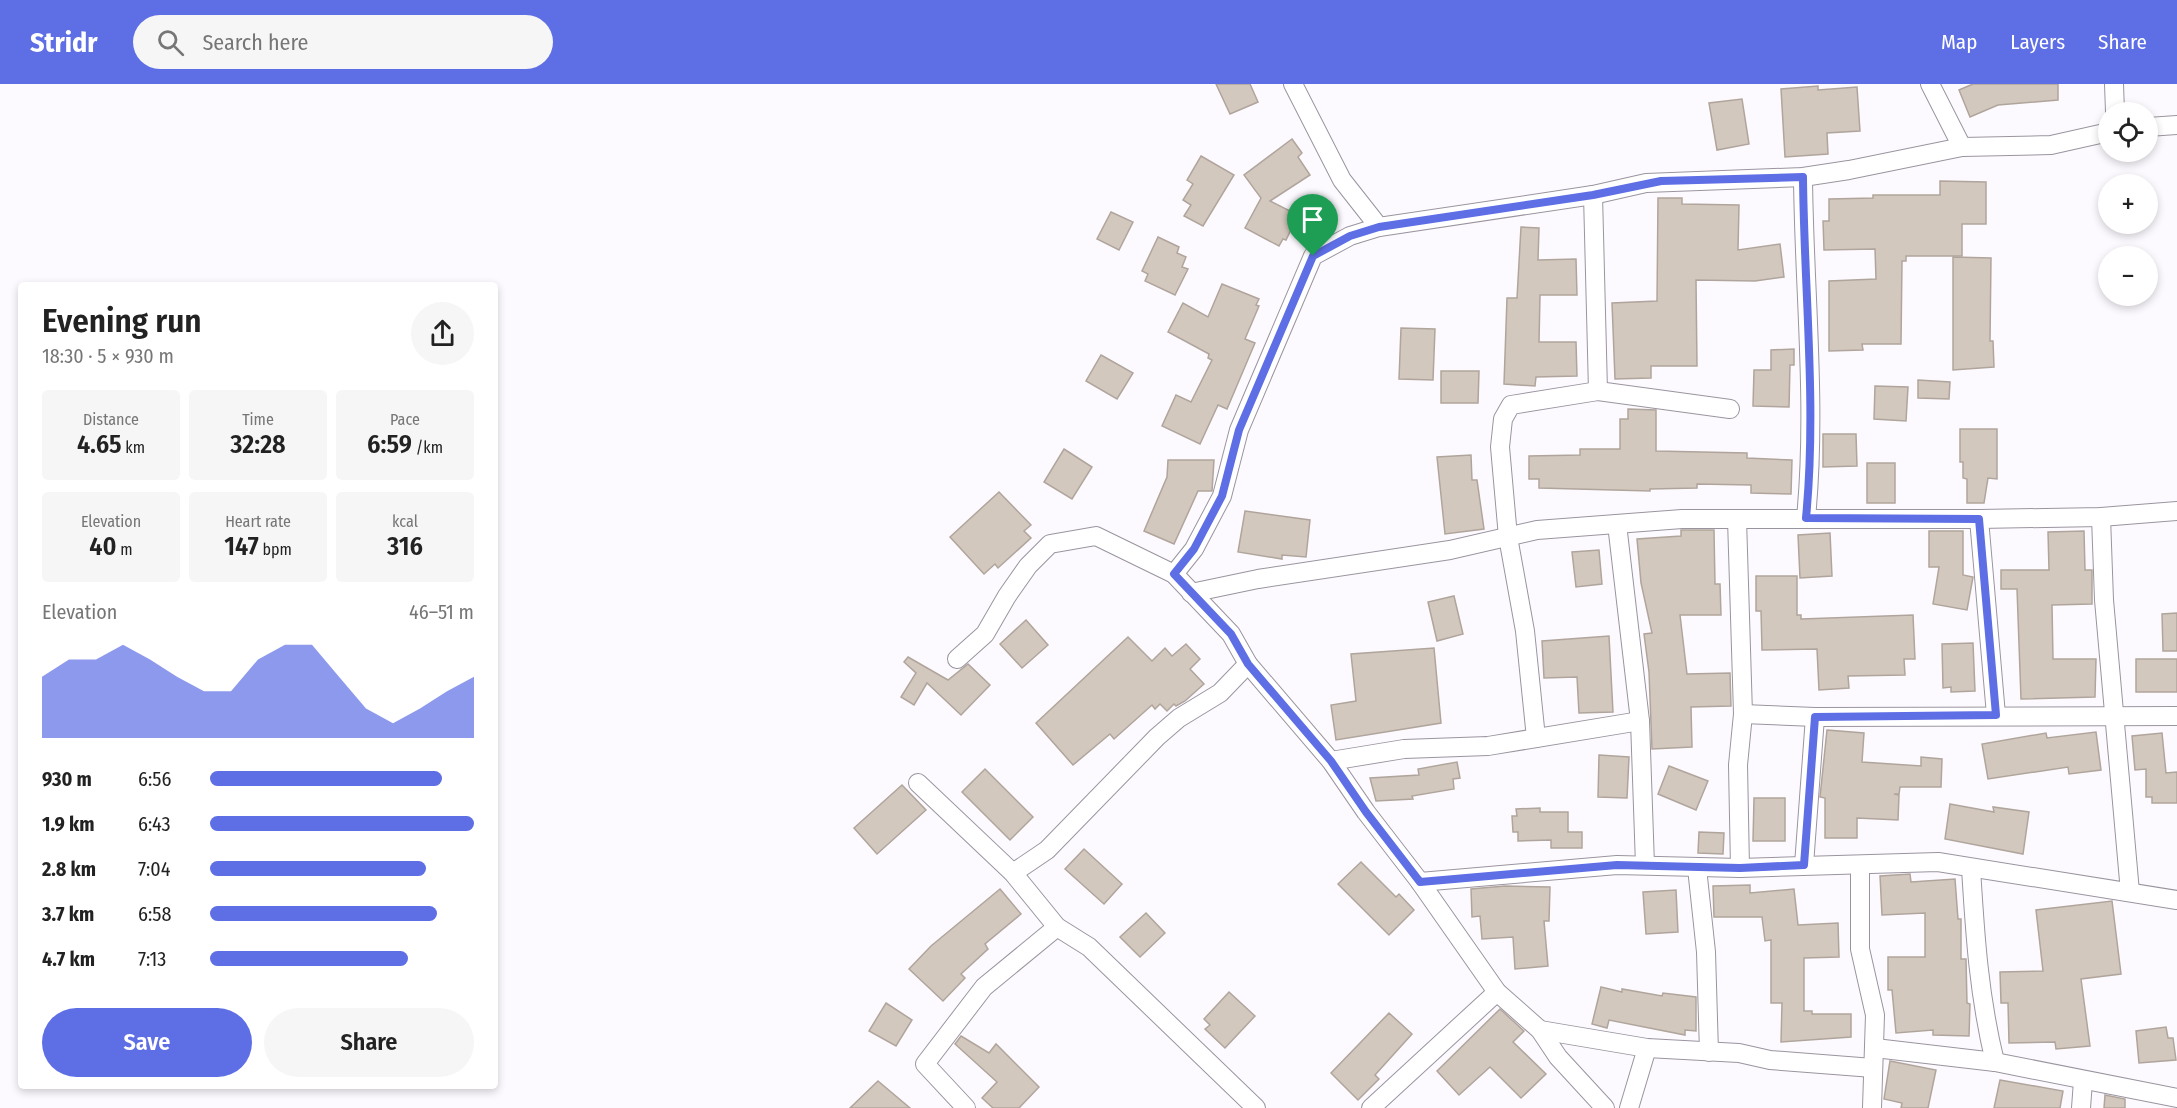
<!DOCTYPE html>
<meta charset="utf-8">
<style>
:root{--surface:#fff;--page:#f6f6f6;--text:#222;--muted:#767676;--accent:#5e6ee5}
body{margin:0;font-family:"Fira Sans Condensed",sans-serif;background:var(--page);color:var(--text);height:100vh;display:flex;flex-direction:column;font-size:22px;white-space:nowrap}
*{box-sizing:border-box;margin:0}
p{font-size:20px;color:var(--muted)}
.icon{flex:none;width:33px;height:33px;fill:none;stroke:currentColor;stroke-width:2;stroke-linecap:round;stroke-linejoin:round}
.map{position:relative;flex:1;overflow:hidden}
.side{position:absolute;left:18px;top:198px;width:480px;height:807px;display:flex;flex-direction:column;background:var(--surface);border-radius:6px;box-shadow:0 3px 9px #0003}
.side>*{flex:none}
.buttons{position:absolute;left:2098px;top:18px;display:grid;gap:12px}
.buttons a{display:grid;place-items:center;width:60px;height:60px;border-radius:50%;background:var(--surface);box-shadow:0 3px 9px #0003;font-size:30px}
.pin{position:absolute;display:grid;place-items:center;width:51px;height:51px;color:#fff;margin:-62px -26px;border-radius:50% 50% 50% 0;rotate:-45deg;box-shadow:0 0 6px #0007}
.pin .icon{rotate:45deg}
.round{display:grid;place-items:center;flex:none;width:63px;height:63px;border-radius:32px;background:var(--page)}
.overview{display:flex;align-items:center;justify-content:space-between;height:102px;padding:0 24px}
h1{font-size:33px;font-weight:600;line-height:45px}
.stats{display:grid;grid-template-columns:repeat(3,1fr);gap:9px;height:102px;padding:6px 24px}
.stats div{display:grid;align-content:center;border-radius:6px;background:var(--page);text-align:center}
.stats b{font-size:26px;font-weight:600}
.stats small{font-size:16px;font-weight:400}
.stats p{font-size:16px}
.chart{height:168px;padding:12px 24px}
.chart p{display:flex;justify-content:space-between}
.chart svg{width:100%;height:108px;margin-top:6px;fill:var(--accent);opacity:.7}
.button{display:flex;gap:12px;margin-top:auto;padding:12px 24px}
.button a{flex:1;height:69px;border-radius:36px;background:var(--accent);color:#fff;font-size:24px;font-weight:600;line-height:69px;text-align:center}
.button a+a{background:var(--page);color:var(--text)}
ul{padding:0 24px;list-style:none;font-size:20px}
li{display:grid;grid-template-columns:96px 72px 1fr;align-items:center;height:45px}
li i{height:15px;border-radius:8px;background:var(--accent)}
header{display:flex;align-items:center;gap:36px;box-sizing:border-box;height:84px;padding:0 30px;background:var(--accent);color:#fff}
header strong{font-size:28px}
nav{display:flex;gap:33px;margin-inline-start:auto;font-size:21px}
.search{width:420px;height:54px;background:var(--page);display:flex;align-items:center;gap:15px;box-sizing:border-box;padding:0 21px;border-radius:33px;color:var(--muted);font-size:22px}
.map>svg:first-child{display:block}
.building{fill:#d3c8be;stroke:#b0a59c;stroke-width:1.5}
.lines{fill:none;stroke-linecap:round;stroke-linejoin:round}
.minor-casing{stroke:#9a949f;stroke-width:20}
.minor{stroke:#fff;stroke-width:18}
.route-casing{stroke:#fff;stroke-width:12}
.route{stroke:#5e6ee5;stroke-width:8}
</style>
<header>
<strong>Stridr</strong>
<div class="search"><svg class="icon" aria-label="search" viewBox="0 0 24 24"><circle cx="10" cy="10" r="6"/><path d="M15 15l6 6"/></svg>Search here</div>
<nav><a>Map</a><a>Layers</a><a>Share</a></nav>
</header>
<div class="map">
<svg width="2177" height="1024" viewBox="0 0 2177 1024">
<rect width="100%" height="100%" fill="#fdfaff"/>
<g class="building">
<polygon points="1216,0 1250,0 1258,18 1230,30"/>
<polygon points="1973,0 2058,0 2058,16 1998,21 1970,33 1959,6"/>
<polygon points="1818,2 1818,6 1857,3 1860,47 1827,49 1828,70 1785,73 1781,5"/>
<polygon points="1742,15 1749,60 1717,66 1709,19"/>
<polygon points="1292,55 1302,69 1298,73 1310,91 1270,117 1298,131 1286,156 1283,155 1279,162 1245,144 1261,114 1244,91"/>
<polygon points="1201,72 1234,91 1203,142 1184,132 1191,121 1183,116 1193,100 1187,96"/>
<polygon points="1940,97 1986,98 1986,140 1962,140 1962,172 1906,172 1906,177 1902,177 1901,260 1862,260 1863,266 1829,267 1829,197 1876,195 1875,165 1824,166 1823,137 1829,137 1829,115 1873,114 1873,111 1940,111"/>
<polygon points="1658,114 1682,114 1682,120 1739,121 1738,166 1780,160 1784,193 1755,197 1696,196 1697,282 1651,282 1651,294 1615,295 1612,219 1657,217"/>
<polygon points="1111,128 1133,138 1119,166 1097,155"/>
<polygon points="1521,143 1539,144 1538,176 1576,175 1577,211 1540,211 1539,258 1576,258 1577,292 1536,293 1535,302 1504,300 1507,214 1517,214"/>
<polygon points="1158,153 1179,163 1177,169 1186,173 1182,183 1188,185 1175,211 1145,197 1148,190 1142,187"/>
<polygon points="1953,173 1991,174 1990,257 1993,257 1994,283 1953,286"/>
<polygon points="1222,200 1259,215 1256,221 1259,222 1245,255 1255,259 1227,325 1218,321 1200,360 1162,342 1176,311 1191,318 1212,276 1208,274 1209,270 1168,248 1183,219 1208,233"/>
<polygon points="1401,244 1435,245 1433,296 1399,295"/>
<polygon points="1794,265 1794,281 1790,281 1789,323 1753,322 1754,286 1771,286 1771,266"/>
<polygon points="1101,271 1133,289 1117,315 1086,297"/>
<polygon points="1441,287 1479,287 1478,319 1441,319"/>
<polygon points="1918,296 1950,298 1949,315 1918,314"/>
<polygon points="1875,302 1908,303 1906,337 1874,335"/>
<polygon points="1628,325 1656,326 1656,367 1747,369 1747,374 1792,376 1791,410 1751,409 1751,401 1697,400 1697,404 1650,405 1650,407 1539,404 1539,395 1529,395 1529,372 1580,371 1580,365 1620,365 1620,335 1628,335"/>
<polygon points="1960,345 1997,345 1997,395 1988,394 1984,419 1967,419 1967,395 1963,394 1963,378 1960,378"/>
<polygon points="1823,350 1856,350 1857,382 1823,383"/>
<polygon points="1064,365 1092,383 1072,415 1044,398"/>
<polygon points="1471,371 1472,396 1477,396 1484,445 1445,450 1437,373"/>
<polygon points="1168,376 1214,376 1212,407 1198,407 1174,460 1144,447 1167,393"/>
<rect x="1867" y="379" width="28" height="40"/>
<polygon points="999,408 1031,441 1024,447 1031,454 998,484 995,480 984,490 950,453"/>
<polygon points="1245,427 1310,436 1306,473 1282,471 1282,475 1238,468"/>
<polygon points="1681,446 1714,446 1715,500 1720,500 1721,531 1680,531 1687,590 1730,589 1731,622 1691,623 1692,663 1652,665 1649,588 1644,550 1652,549 1641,499 1637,455 1681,452"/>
<polygon points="1929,447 1963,447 1963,491 1973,493 1967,526 1933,520 1939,483 1929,483"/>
<polygon points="2084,447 2085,486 2092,486 2092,520 2052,521 2053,575 2096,575 2095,613 2021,615 2017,505 2001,505 2001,486 2049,486 2048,448"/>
<polygon points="1830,449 1832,492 1800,494 1798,451"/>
<polygon points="1599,466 1602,500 1576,503 1572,468"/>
<polygon points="1756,492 1797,492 1797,531 1801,531 1801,535 1913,531 1915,575 1904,575 1905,591 1848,592 1849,604 1819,606 1817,565 1762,566 1761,527 1756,527"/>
<polygon points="1454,512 1463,550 1437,557 1428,518"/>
<polygon points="2177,529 2177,567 2163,567 2162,530"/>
<polygon points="1026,536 1048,561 1022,584 1000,560"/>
<polygon points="1609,552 1613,628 1579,629 1577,593 1544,594 1542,557"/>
<polygon points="1128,553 1152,577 1165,564 1172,572 1186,560 1200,575 1190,585 1204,600 1185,617 1176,622 1174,620 1167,627 1160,620 1155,625 1152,621 1114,655 1110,650 1073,681 1036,639"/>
<polygon points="1973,559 1975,607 1951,608 1951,603 1943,604 1942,560"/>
<polygon points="1434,564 1441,639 1336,656 1331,621 1356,617 1351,570"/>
<polygon points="908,573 948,596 968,580 990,601 961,631 927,599 914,621 901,613 916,589 904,578"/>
<rect x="2136" y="575" width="41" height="33"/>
<polygon points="1827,646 1864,649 1862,678 1921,682 1921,673 1942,675 1941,703 1900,703 1899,710 1894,710 1899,711 1898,736 1857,734 1857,754 1825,754 1825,714 1820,713"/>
<polygon points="2096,648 2101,686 2069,690 2068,683 1988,695 1982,660 2046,649 2047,654"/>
<polygon points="2162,649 2166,689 2177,688 2177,719 2152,719 2152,713 2146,713 2146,685 2135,686 2132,652"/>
<polygon points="1599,671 1629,673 1627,714 1598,713"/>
<polygon points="1457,678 1460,694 1453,695 1454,705 1412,712 1413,715 1376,717 1370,694 1419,691 1418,685"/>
<polygon points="1669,682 1708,697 1696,726 1658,710"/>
<polygon points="985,685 1033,733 1010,756 962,708"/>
<polygon points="902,701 926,726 877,770 854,744"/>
<polygon points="1754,714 1785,714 1785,757 1753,757"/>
<polygon points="1950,720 1994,728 1993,723 2029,728 2023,770 1945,755"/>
<polygon points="1540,724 1540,728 1568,728 1568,748 1582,748 1582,764 1551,764 1551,756 1518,757 1518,748 1513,748 1512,732 1517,732 1516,725"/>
<polygon points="1699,748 1724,749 1723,770 1698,769"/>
<polygon points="1084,765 1122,800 1104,820 1065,785"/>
<polygon points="1361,778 1396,813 1399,810 1414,826 1389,851 1338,800"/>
<polygon points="1910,790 1911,798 1955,795 1958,835 1961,835 1961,875 1966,875 1967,919 1970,920 1969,952 1933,951 1933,946 1896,949 1892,906 1888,906 1888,873 1925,873 1925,829 1882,831 1880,792"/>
<polygon points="1750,801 1750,809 1794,805 1798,841 1838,839 1839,873 1804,874 1804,927 1812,927 1812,930 1851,930 1851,953 1781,958 1782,919 1771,919 1771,856 1765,857 1762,833 1714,833 1713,802"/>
<polygon points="1505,802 1550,803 1549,837 1544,837 1548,882 1515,885 1513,853 1482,855 1480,832 1472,833 1471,805"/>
<polygon points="1000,805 1021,830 985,860 988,865 961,890 965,894 943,917 909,885 931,862"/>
<polygon points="1676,806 1678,848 1646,850 1643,808"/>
<polygon points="2112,817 2121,890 2081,895 2090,962 2056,965 2055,958 2009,959 2008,919 2001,919 2000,888 2043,887 2036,826"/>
<polygon points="1146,829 1165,849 1140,873 1120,853"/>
<polygon points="1601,903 1622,908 1622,905 1662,912 1663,909 1696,913 1696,947 1685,946 1685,951 1609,936 1607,944 1592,940"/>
<polygon points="1229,908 1255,932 1225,964 1205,945 1210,941 1204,935"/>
<polygon points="886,919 912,936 896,962 869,947"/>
<polygon points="1500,925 1524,947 1513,958 1546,990 1521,1014 1490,983 1459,1011 1437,987"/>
<polygon points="1389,929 1412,950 1375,991 1379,995 1358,1016 1331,989"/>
<polygon points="2166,943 2168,954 2173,954 2176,976 2139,979 2136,947"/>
<polygon points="961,952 989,969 996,960 1039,1003 1019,1024 993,1024 982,1014 997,998 955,960"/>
<polygon points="1890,977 1936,986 1928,1024 1901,1024 1902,1019 1884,1015"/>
<polygon points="2000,996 2063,1007 2060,1024 1994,1024"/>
<polygon points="878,997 910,1024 850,1024"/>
<polygon points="2105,1011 2125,1015 2125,1024 2104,1024"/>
</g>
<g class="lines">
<g class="minor-casing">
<g id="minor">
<polyline points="1293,0 1342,96 1379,143"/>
<polyline points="1930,0 1962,63"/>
<polyline points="2114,0 2115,28"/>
<polyline points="2148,43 2177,41"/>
<path d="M 1803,93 C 1804,207 1817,320 1806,434"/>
<polyline points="1593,111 1598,307"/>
<polyline points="2101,433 2104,516 2130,808"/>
<polyline points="1737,435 1743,630 1738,681 1740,784"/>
<polyline points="1979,435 1996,631"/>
<polyline points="1617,440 1640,637 1645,781"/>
<polyline points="1174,490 1194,465 1222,412 1239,346 1313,172 1350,152 1379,143 1593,111 1646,99 1803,93 1849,86 1962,63 2051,61 2109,48"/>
<polyline points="1191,509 1258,495 1450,466 1537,446 1682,435 1979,435 2101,433 2177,427"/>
<polyline points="957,575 985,550 1007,512 1028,482 1050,460 1096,452 1174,490 1231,550 1248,580 1331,677 1366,728 1420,798 1497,908 1540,946 1558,973 1605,1024"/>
<polyline points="1743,630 1815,633 2177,632"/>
<polyline points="1536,654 1525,547 1508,453 1500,363 1503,335 1511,321 1598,307 1730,325"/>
<polyline points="1331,677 1404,665 1488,662 1640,637"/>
<polyline points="918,699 1013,789 1057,843 1089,863 1256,1024"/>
<polyline points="1804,781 1815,633"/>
<polyline points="1860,781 1860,865 1875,931 1872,1024"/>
<polyline points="1697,784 1706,868 1709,968"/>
<path d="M 1971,784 C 1975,851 1979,913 1995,978"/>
<polyline points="1013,789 1047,766 1157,653 1179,634 1220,609 1248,580"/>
<polyline points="1420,798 1617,781 1740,784 1938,778 2177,816"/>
<polyline points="1540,946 1647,964 1739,969 1770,976 1873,984"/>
<polyline points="1875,964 1995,978 2177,1014"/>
<polyline points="966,1024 925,980 984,903 1057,843"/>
<polyline points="1371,1024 1497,908"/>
<polyline points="1629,1024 1647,964"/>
<polyline points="2081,1024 2083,997"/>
</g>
</g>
<use href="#minor" class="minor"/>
</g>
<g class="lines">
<g class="route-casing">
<path id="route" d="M 1803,93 C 1804,207 1817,320 1806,434 L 1979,435 L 1996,631 L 1815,633 L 1804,781 L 1740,784 L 1617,781 L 1420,798 L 1366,728 L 1331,677 L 1248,580 L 1231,550 L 1174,490 L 1194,465 L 1222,412 L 1239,346 L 1313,172 L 1350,152 L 1379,143 L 1593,111 L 1661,97 Z"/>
</g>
<use href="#route" class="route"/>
</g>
</svg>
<div class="buttons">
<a><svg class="icon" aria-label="locate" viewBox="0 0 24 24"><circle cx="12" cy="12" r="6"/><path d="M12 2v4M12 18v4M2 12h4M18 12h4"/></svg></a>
<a>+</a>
<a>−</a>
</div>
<div class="pin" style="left:1313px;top:172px;background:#1e9e55"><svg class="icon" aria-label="arrive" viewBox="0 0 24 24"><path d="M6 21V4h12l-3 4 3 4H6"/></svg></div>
<section class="side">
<div class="overview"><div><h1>Evening run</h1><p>18:30 · 5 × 930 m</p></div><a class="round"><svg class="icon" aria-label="share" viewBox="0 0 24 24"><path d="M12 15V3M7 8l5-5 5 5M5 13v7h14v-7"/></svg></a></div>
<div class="stats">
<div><p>Distance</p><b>4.65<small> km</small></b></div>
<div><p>Time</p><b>32:28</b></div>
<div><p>Pace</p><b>6:59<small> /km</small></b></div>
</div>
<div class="stats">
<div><p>Elevation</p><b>40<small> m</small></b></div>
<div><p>Heart rate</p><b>147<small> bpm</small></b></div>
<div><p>kcal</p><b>316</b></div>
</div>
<div class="chart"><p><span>Elevation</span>46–51 m</p>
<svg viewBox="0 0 160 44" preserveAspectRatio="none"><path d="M0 44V19L10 12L20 12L30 6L40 12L50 19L60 25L70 25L80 12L90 6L100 6L110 19L120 32L130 38L140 32L150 25L160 19V44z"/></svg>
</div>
<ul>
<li><b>930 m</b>6:56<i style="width:88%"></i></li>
<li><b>1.9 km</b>6:43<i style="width:100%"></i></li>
<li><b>2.8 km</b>7:04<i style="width:82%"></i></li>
<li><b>3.7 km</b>6:58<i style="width:86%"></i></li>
<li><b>4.7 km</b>7:13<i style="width:75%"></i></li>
</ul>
<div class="button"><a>Save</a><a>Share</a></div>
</section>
</div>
